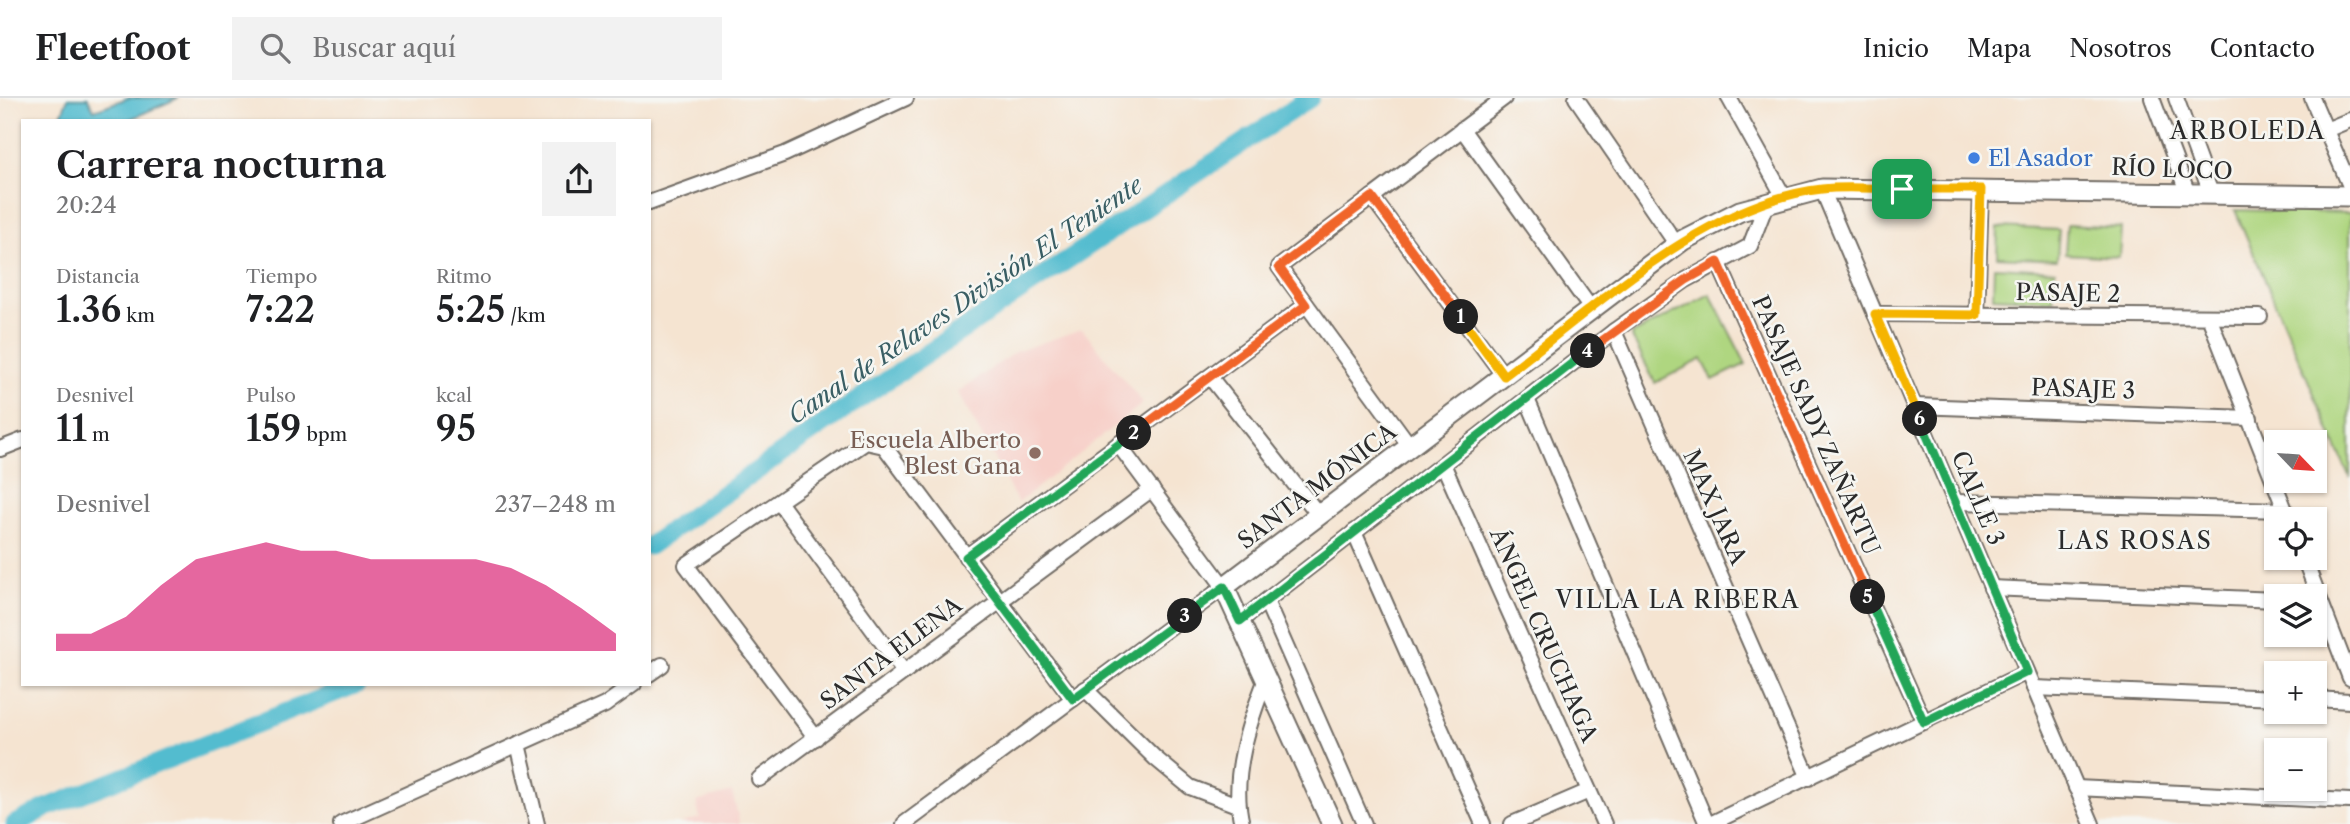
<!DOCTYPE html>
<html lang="es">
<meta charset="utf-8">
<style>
:root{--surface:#fff;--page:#f2f2f2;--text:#202124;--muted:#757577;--line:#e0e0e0;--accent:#db2777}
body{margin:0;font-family:"Libre Caslon Text",serif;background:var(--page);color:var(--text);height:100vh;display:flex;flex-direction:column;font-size:26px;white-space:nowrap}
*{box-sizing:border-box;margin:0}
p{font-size:23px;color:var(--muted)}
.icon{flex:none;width:38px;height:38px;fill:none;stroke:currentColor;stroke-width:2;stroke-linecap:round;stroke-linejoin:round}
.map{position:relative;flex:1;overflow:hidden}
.side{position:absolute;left:21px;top:21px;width:630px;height:567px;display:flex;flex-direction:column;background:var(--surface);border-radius:0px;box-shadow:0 2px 5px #0004}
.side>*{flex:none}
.needle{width:46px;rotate:115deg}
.buttons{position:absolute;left:2264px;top:332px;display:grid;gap:14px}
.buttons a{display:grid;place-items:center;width:63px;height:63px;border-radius:0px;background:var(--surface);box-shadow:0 2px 5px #0004;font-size:35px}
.pin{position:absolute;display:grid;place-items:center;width:60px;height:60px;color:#fff;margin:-30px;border-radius:14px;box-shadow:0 4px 10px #0006}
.km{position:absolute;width:35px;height:35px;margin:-18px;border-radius:50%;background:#222;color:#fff;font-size:19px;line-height:35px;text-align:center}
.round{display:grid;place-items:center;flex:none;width:74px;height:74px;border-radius:0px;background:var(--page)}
.head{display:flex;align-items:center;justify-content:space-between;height:119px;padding:0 35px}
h1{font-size:38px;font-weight:600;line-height:52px}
.metrics{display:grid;grid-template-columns:repeat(3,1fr);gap:10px;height:119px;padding:7px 35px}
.metrics div{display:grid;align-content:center}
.metrics b{font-size:35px;font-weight:600}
.metrics small{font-size:19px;font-weight:400}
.metrics p{font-size:19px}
.chart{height:196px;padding:14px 35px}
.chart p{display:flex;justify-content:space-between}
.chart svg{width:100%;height:126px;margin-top:7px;fill:var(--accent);opacity:.7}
header{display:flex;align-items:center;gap:42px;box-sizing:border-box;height:98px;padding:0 35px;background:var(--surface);border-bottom:2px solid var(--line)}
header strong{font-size:33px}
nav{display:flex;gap:38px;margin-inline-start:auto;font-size:24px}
.search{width:490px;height:63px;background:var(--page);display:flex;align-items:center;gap:18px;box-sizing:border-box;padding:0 24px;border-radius:0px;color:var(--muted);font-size:26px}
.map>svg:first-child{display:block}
.built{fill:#f7d0c9}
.green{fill:#afd680;stroke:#6d8056;stroke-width:2}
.water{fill:#52bccf;stroke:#3e747d;stroke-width:2}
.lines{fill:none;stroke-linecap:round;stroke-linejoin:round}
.canal{stroke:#52bccf;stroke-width:19}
.street-casing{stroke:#726c65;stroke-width:18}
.secondary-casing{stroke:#726c65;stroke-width:23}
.street{stroke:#fff;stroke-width:14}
.secondary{stroke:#fff;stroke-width:19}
.split-1-casing{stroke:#fff;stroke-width:14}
.split-2-casing{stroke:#fff;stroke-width:14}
.split-3-casing{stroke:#fff;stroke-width:14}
.split-4-casing{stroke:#fff;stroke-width:14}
.split-5-casing{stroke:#fff;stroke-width:14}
.split-6-casing{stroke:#fff;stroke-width:14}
.split-7-casing{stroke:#fff;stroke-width:14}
.split-1{stroke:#f5b400;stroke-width:9}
.split-2{stroke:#f0652b;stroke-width:9}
.split-3{stroke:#22a559;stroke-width:9}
.split-4{stroke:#22a559;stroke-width:9}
.split-5{stroke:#f0652b;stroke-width:9}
.split-6{stroke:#22a559;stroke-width:9}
.split-7{stroke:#f5b400;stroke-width:9}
.shop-dot{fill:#3f7fe0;stroke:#f6f6f2;stroke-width:2.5}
.education-dot{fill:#8d6e63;stroke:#f6f6f2;stroke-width:2.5}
.labels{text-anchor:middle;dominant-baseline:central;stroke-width:5;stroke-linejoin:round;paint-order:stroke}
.shop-label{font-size:23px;fill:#366cbe;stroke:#f6f6f2;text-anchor:start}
.street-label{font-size:23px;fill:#2b2b2b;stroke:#f6f6f2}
.education-label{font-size:23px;fill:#785e54;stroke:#f6f6f2;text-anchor:end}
.neighbourhood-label{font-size:24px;letter-spacing:2px;fill:#2b2b2b;stroke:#f6f6f2}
.water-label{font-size:24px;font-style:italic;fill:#395e64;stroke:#f6f6f2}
</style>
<header>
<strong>Fleetfoot</strong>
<div class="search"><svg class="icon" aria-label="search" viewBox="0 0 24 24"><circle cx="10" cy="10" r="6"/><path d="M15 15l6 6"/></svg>Buscar aquí</div>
<nav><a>Inicio</a><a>Mapa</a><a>Nosotros</a><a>Contacto</a></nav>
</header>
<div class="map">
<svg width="2350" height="726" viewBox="0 0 2350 726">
<rect width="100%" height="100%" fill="#f6f6f2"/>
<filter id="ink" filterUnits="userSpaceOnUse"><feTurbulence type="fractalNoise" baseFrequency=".0143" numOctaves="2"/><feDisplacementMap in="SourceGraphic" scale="14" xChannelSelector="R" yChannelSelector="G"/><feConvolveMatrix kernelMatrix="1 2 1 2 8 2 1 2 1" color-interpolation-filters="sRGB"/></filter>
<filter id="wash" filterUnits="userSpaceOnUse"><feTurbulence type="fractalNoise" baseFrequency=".00686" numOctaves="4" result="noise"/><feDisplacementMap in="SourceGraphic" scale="28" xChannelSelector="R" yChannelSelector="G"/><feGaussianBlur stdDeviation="1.57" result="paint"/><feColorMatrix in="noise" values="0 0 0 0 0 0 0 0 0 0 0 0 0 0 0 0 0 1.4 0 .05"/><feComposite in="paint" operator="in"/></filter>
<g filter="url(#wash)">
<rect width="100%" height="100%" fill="#f5e4d1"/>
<g class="built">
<polygon points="1082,231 1143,305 1018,405 958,294 1015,254"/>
<polygon points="732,694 740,726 679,726 700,720 696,704"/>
</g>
<g class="green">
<polygon points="2235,112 2350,115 2350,380"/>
<polygon points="2067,127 2121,130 2119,159 2065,156"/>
<polygon points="1998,129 2059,132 2057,162 1997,159"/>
<polygon points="1994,169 2055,172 2053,202 1993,199"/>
<polygon points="1710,196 1746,266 1713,282 1702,261 1655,285 1631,237"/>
</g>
<polygon class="water" points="68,0 88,0 94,12 128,0 178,0 126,23 59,23"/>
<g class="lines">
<g class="canal">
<polyline points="649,448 868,295 1310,0"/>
<polyline points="15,726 46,710 357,586"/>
</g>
</g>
</g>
<g filter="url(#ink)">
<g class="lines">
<g class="street-casing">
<g id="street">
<polyline points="1576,0 1677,147"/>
<polyline points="1729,0 1784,99"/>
<polyline points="2152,0 2188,96"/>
<polyline points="2176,0 2212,98"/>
<polyline points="2312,0 2350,88"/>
<polyline points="1462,31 1592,212"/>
<polyline points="2326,32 2350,22"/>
<polyline points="1822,91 2092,726"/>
<polyline points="1372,99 1504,278"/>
<polyline points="649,105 785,56 906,0"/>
<polyline points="1718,164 1924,624"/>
<polyline points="1875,216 2260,219"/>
<polyline points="1977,217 1981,91"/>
<polyline points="2209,219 2289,422"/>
<polyline points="1614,233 1809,680"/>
<polyline points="1210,279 1319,417"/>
<polyline points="1527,301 1707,726"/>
<polyline points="1914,308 2250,320"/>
<polyline points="1410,348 1279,169 1504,0"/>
<polyline points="0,351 23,342"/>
<polyline points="1443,366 1604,726"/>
<polyline points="779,404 904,574"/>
<polyline points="1955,404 2285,412"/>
<polyline points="1354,434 1483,726"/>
<polyline points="966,459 1306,207"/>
<polyline points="2304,460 2350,580"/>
<polyline points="1991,490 2277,502"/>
<polyline points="1266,503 1364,726"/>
<polyline points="1240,523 1614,233 1686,182 1750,148 1767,104"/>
<polyline points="649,576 662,567"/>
<polyline points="2034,590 2277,600"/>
<polyline points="1085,591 1155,660 1190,689 1237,707"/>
<polyline points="2315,601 2350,603"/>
<polyline points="816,640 686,467 866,344 884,348 1073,601"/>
<polyline points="518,646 537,726"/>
<polyline points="759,681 1152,391"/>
<polyline points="2076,690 2350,703"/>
<polyline points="341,726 605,607 634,586"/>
<polyline points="904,726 1224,489 1118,346"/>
<path d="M 1242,726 C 1230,680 1249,624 1266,581"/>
<polyline points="1512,726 1589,693"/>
<polyline points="1710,726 2027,574"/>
</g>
</g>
<g class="secondary-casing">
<polyline id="secondary" points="1332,726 1224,489 1683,142 1740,113 1822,91 2350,98"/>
</g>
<use href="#street" class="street"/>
<use href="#secondary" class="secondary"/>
</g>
</g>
<g class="lines" filter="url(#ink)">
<g class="split-1-casing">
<path id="split-1" d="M 1461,219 L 1504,278 C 1595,209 1706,104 1822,91 C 1848,88 1875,91 1902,91"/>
</g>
<g class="split-2-casing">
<polyline id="split-2" points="1134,335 1306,207 1279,169 1372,99 1461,219"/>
</g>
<g class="split-3-casing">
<polyline id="split-3" points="1134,335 966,459 1073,601 1185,518"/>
</g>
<g class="split-4-casing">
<polyline id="split-4" points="1185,518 1224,489 1240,523 1588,253"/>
</g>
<g class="split-5-casing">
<polyline id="split-5" points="1588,253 1686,182 1718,164 1868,499"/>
</g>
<g class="split-6-casing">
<polyline id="split-6" points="1868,499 1924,624 2027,574 1920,321"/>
</g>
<g class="split-7-casing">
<polyline id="split-7" points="1902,91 1981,91 1977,217 1875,216 1920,321"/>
</g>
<use href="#split-1" class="split-1"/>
<use href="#split-2" class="split-2"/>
<use href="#split-3" class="split-3"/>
<use href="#split-4" class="split-4"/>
<use href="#split-5" class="split-5"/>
<use href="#split-6" class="split-6"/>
<use href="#split-7" class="split-7"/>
</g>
<circle class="shop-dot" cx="1974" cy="60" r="7"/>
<circle class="education-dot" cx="1035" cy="355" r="7"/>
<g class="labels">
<g class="shop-label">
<text x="1988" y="60">El Asador</text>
</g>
<g class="street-label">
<text transform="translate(2172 71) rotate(2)">RÍO LOCO</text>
<text transform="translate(2068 195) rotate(1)">PASAJE 2</text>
<text transform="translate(2083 291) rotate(2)">PASAJE 3</text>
<text transform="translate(1816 327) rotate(66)">PASAJE SADY ZAÑARTU</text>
<text transform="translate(1317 388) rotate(-37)">SANTA MÓNICA</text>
<text transform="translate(1978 400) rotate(67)">CALLE 3</text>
<text transform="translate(1715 409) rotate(66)">MAX JARA</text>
<text transform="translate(1544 537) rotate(66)">ÁNGEL CRUCHAGA</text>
<text transform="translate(891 555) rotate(-37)">SANTA ELENA</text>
</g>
<g class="education-label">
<text x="1021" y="342">Escuela Alberto<tspan x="1021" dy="26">Blest Gana</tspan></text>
</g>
<g class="neighbourhood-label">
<text x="2248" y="32">ARBOLEDA</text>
<text x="2135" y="442">LAS ROSAS</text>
<text x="1678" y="501">VILLA LA RIBERA</text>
</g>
<g class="water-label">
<text transform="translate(965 202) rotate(-34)">Canal de Relaves División El Teniente</text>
</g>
</g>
</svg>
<div class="buttons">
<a><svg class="needle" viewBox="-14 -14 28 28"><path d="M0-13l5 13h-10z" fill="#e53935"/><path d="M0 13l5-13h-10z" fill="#757577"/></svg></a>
<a><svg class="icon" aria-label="locate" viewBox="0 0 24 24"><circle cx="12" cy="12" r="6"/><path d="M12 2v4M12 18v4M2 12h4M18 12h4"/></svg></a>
<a><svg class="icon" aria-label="layers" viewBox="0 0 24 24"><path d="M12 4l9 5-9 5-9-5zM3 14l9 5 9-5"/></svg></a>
<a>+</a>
<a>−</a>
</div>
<div class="pin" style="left:1902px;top:91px;background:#1e9e55"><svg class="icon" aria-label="arrive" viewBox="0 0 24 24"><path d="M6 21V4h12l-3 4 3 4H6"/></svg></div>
<b class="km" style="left:1461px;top:219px">1</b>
<b class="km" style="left:1134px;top:335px">2</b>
<b class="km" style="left:1185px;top:518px">3</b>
<b class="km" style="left:1588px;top:253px">4</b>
<b class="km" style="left:1868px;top:499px">5</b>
<b class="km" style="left:1920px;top:321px">6</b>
<section class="side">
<div class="head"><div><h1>Carrera nocturna</h1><p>20:24</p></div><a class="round"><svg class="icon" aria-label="share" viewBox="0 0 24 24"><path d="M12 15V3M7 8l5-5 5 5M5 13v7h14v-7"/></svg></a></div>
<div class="metrics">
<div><p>Distancia</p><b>1.36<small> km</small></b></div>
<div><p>Tiempo</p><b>7:22</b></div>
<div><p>Ritmo</p><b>5:25<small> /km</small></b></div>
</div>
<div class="metrics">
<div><p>Desnivel</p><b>11<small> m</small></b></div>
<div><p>Pulso</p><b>159<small> bpm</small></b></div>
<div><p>kcal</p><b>95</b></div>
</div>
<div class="chart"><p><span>Desnivel</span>237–248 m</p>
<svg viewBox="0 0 160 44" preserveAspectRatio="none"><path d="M0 44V38L10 38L20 32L30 21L40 12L50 9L60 6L70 9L80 9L90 12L100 12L110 12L120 12L130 15L140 21L150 29L160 38V44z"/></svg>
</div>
</section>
</div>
